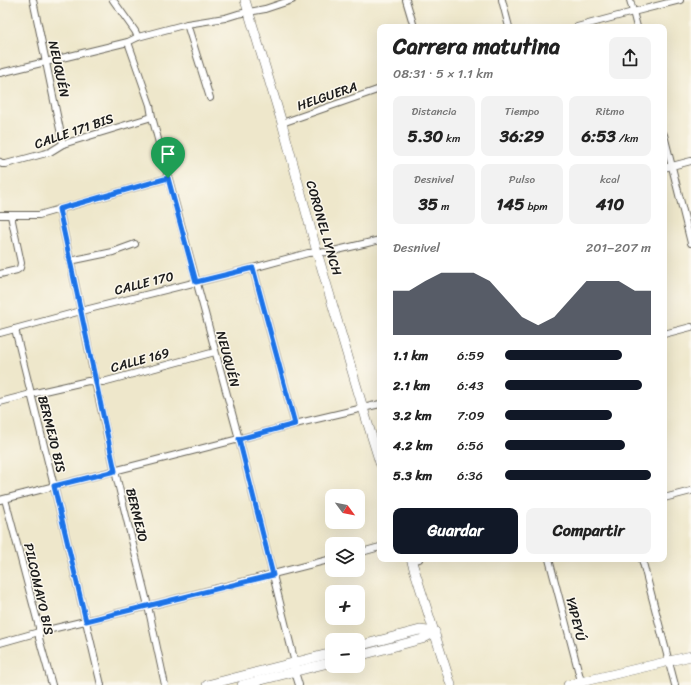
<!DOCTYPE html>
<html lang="es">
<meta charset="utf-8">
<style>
:root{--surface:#fff;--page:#f2f2f2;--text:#222;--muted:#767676;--accent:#111827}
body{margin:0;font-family:Sriracha,sans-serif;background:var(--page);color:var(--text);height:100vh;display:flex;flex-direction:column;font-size:15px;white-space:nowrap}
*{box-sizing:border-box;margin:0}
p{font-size:13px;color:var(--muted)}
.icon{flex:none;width:22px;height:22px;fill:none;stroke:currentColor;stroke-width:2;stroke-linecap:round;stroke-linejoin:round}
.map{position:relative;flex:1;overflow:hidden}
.details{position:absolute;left:377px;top:24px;width:290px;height:538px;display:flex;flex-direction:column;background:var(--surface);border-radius:8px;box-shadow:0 4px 16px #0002}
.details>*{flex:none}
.needle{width:26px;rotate:122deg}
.fabs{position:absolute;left:325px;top:489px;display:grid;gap:8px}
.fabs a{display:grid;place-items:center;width:40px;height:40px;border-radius:8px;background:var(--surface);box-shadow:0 4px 16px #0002;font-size:20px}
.pin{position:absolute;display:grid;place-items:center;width:34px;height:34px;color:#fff;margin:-41px -17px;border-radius:50% 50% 50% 0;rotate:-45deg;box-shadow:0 0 4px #0007}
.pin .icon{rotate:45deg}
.round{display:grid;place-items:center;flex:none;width:42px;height:42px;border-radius:8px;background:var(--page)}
.headline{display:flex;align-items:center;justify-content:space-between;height:68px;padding:0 16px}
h1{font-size:22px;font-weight:700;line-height:30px}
.stats{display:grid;grid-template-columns:repeat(3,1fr);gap:6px;height:68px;padding:4px 16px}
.stats div{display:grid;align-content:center;border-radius:8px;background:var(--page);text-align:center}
.stats b{font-size:17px;font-weight:700}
.stats small{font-size:11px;font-weight:400}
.stats p{font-size:11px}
.chart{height:112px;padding:8px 16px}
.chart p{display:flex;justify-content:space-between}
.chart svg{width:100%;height:72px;margin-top:4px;fill:var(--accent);opacity:.7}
.action{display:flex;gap:8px;margin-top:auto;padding:8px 16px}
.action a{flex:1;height:46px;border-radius:8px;background:var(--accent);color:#fff;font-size:16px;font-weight:700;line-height:46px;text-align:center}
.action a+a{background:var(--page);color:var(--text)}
ul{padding:0 16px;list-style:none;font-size:13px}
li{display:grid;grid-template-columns:64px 48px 1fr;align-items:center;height:30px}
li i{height:10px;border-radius:5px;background:var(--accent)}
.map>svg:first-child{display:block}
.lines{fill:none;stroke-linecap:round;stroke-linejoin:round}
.street-casing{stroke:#666359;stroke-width:8}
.secondary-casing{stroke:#666359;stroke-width:10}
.street{stroke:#fff;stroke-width:6}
.secondary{stroke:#fff;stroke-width:9}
.route-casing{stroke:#fff;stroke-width:8}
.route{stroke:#1a73e8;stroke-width:5}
.labels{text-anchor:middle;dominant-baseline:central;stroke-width:3;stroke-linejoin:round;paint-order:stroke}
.street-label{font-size:13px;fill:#1c1c1c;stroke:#fbf7ec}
</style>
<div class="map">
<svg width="691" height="685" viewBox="0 0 691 685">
<rect width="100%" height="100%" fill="#fbf7ec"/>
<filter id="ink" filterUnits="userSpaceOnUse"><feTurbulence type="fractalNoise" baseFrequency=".025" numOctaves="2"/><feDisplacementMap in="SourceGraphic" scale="8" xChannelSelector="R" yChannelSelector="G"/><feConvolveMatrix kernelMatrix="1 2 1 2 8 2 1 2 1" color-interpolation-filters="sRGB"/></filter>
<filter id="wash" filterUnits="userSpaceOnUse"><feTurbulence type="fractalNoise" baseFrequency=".012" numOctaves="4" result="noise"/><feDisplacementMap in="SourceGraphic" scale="16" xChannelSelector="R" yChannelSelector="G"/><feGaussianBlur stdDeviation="0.9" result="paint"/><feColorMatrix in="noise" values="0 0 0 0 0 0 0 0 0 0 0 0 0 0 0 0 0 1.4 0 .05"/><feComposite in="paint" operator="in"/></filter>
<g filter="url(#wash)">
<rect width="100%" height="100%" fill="#eee7cb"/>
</g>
<g filter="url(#ink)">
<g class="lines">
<g class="street-casing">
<g id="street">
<polyline points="33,0 63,144"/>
<polyline points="113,0 135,31 138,37"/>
<polyline points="406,0 414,27"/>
<polyline points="502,0 509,27"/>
<polyline points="630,0 637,27"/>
<polyline points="187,24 210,98"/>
<polyline points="577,27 633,12 680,0"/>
<polyline points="128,42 150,105 152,117 239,439 295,663 295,672 299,685"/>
<polyline points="0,73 128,42 138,37 187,24 225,18 238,14 265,9 292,0"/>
<polyline points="282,123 380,89"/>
<polyline points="664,135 691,243"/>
<polyline points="0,162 2,164 6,164 50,152 63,144 152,117"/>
<polyline points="664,168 691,161"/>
<polyline points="59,209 81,311 95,381 115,471 148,606 165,685"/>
<polyline points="0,215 39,215 168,178"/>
<polyline points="70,261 113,252 135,244"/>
<polyline points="253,268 295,424"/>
<polyline points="0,274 17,270 20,268 21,263 11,216"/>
<polyline points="15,329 54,486 101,685"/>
<polyline points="0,333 81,311 253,268 308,253 329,252 380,240"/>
<polyline points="664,334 691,327"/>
<polyline points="0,402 31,394 88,381 103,382 215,352"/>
<polyline points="664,498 691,491"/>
<polyline points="5,499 39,627 39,638 52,685"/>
<polyline points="0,500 239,439 295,424 380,404"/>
<polyline points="358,553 380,547"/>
<polyline points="549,559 582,685"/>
<polyline points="642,559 675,685"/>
<polyline points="411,561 419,559"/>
<polyline points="0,643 39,632 148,606 332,559"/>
</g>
</g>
<g class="secondary-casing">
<g id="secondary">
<polyline points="245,0 282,123 317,252 363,408 380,463"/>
<polyline points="411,559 451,685"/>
<polyline points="358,646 420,630 435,632"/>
<polyline points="358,656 422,639 435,632"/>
<polyline points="207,685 332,653"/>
<polyline points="242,685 332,662"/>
<polyline points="568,685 691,656"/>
</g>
</g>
<use href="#street" class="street"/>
<use href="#secondary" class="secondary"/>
</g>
</g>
<g class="lines" filter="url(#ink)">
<g class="route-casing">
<path id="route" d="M 168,178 L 196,282 L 253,268 L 295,424 L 239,439 L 273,575 L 86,621 L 54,486 L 115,471 C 96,384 78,296 59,209 Z"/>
</g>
<use href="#route" class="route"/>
</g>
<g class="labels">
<g class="street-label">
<text transform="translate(59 69) rotate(78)">NEUQUÉN</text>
<text transform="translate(327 96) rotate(-19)">HELGUERA</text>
<text transform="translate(74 131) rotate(-19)">CALLE 171 BIS</text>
<text transform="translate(324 228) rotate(74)">CORONEL LYNCH</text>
<text transform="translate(144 283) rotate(-14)">CALLE 170</text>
<text transform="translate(228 359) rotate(75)">NEUQUÉN</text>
<text transform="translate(140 360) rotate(-15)">CALLE 169</text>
<text transform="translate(52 434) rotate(76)">BERMEJO BIS</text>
<text transform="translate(137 515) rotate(76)">BERMEJO</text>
<text transform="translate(39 589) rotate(77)">PILCOMAYO BIS</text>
<text transform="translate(576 619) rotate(76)">YAPEYÚ</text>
</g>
</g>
</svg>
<div class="fabs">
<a><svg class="needle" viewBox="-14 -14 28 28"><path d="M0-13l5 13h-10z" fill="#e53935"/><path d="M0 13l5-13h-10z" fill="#767676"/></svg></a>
<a><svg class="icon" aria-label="layers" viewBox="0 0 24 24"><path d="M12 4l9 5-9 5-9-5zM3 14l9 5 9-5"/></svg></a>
<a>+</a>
<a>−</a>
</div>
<div class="pin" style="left:168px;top:178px;background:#1e9e55"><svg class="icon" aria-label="arrive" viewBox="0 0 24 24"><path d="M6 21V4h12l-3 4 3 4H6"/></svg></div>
<section class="details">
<div class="headline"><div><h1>Carrera matutina</h1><p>08:31 · 5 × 1.1 km</p></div><a class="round"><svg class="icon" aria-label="share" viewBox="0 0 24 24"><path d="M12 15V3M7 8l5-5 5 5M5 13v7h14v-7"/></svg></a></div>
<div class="stats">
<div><p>Distancia</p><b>5.30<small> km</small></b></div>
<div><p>Tiempo</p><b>36:29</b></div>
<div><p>Ritmo</p><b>6:53<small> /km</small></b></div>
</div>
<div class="stats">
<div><p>Desnivel</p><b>35<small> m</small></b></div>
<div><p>Pulso</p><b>145<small> bpm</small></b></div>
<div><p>kcal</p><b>410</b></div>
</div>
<div class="chart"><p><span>Desnivel</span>201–207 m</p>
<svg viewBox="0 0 160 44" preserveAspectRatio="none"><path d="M0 44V17L10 17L20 11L30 6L40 6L50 6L60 11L70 22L80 33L90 38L100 33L110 22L120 11L130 11L140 11L150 17L160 17V44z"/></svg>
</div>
<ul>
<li><b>1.1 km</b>6:59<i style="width:80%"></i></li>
<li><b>2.1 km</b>6:43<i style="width:94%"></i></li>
<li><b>3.2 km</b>7:09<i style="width:73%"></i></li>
<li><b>4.2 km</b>6:56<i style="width:82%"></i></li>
<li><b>5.3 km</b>6:36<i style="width:100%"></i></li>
</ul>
<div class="action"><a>Guardar</a><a>Compartir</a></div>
</section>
</div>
